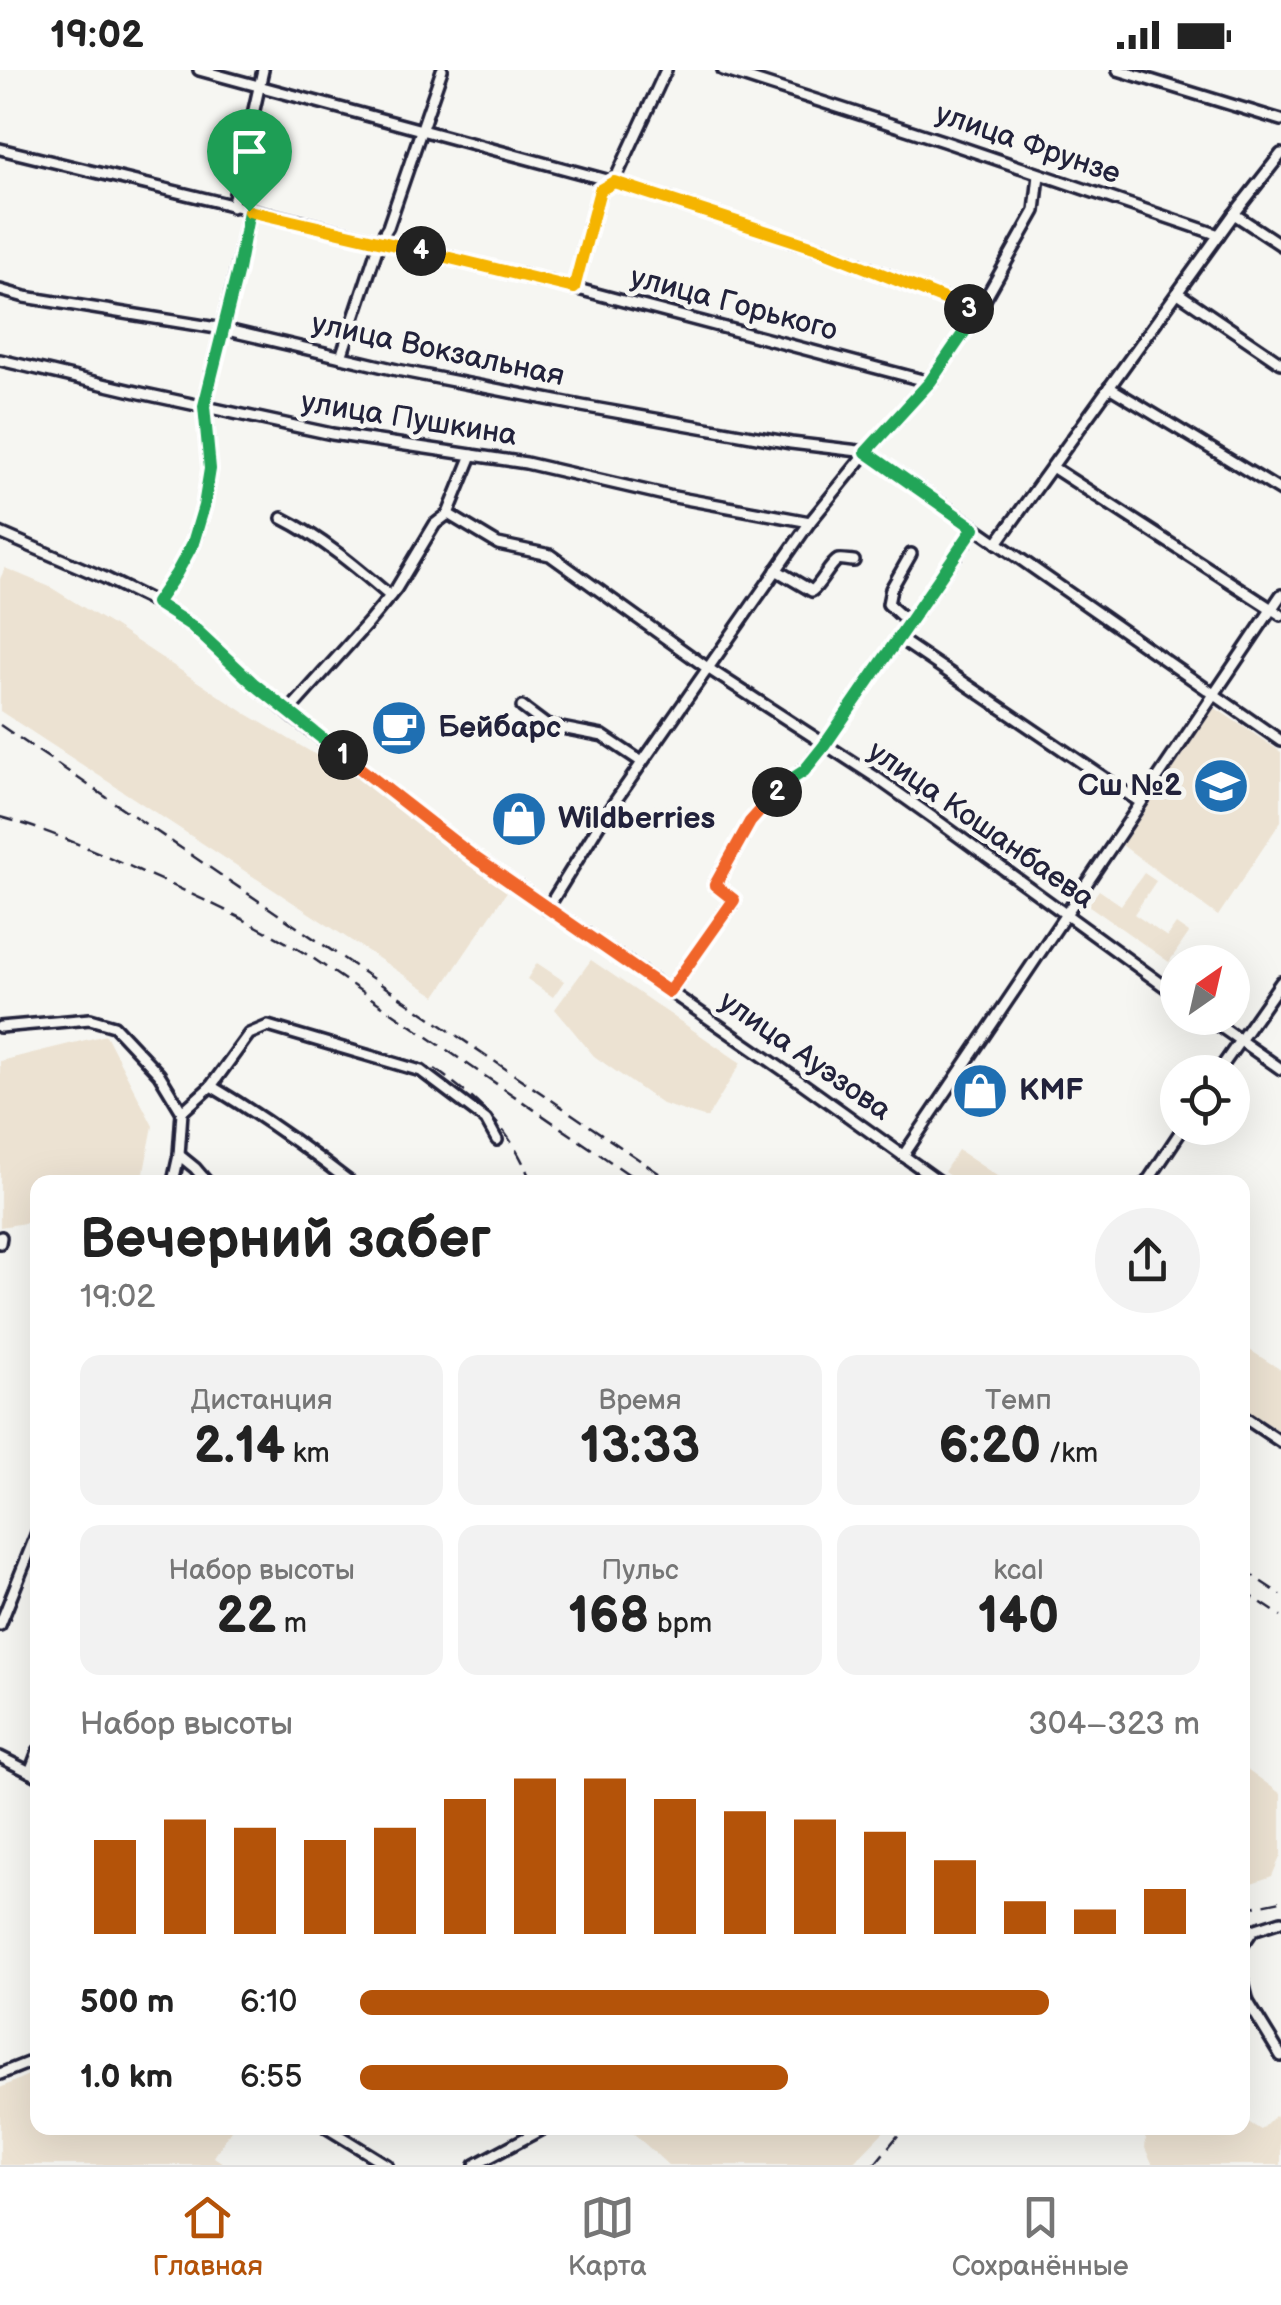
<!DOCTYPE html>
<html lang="ru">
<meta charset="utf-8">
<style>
:root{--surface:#fff;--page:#f2f2f2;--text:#222;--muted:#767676;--line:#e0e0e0;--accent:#b45309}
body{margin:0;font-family:"Balsamiq Sans",sans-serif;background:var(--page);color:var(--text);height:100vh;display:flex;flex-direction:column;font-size:38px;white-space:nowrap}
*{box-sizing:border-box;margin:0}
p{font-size:32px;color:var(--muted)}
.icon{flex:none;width:55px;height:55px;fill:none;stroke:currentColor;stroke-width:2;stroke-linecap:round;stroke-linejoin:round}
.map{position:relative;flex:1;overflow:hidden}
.sheet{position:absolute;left:30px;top:1105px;width:1220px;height:960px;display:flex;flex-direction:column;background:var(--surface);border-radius:20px;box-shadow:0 10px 40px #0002}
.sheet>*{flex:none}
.needle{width:65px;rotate:34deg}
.fabs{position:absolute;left:1160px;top:875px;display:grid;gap:20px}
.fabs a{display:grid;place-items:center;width:90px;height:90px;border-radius:50%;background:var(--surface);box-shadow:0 10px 40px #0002;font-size:50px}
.pin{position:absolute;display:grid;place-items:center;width:85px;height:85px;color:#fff;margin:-102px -42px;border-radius:50% 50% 50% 0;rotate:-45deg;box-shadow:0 0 10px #0007}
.pin .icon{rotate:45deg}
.km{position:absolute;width:50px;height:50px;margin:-25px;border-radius:50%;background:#222;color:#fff;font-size:28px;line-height:50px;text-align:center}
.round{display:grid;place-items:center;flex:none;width:105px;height:105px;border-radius:52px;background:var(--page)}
.summary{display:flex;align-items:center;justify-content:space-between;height:170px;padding:0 50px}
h1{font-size:55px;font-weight:700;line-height:75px}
.metrics{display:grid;grid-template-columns:repeat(3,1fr);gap:15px;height:170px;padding:10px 50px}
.metrics div{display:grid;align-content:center;border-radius:20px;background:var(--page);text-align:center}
.metrics b{font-size:50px;font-weight:700}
.metrics small{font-size:28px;font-weight:400}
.metrics p{font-size:28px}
.chart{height:280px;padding:20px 50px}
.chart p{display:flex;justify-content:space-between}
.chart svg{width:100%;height:180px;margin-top:10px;stroke:var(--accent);stroke-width:6}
ul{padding:0 50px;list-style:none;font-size:32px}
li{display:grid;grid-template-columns:160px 120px 1fr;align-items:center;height:75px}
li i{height:25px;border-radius:12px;background:var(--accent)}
.status{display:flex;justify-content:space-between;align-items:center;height:70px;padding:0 50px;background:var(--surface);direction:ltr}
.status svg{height:28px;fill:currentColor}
.tab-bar{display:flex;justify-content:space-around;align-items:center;height:140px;border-top:2px solid var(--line);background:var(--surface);font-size:28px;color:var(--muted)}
.tab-bar a{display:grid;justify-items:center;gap:5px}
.tab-bar .current{color:var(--accent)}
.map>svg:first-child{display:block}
.built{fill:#ece2d2}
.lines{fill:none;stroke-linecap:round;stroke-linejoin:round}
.street-casing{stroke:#22223b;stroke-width:16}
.street{stroke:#f6f6f2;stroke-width:9}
.rail{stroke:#22223b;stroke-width:2.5;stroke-dasharray:15 8;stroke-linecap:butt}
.split-1-casing{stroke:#fff;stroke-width:20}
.split-2-casing{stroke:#fff;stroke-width:20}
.split-3-casing{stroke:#fff;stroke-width:20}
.split-4-casing{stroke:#fff;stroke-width:20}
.split-5-casing{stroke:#fff;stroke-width:20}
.split-1{stroke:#22a559;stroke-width:12}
.split-2{stroke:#f0652b;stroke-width:12}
.split-3{stroke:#22a559;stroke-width:12}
.split-4{stroke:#f5b400;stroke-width:12}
.split-5{stroke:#f5b400;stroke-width:12}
.labels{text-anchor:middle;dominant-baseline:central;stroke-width:10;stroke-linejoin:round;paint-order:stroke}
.street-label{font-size:30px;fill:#22223b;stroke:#f6f6f2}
.poi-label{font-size:30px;font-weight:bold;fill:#22223b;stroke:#f6f6f2;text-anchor:start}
</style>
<div class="status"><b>19:02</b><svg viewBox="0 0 49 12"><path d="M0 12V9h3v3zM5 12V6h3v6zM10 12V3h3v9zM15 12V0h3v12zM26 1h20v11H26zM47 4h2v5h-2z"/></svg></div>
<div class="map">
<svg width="1281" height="2095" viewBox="0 0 1281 2095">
<rect width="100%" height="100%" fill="#f6f6f2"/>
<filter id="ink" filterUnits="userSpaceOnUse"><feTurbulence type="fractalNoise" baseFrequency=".01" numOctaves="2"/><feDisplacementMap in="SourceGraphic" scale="20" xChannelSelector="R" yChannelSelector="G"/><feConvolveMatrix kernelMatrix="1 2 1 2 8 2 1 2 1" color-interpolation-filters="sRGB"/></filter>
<g filter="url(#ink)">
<g class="built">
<polygon points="5,498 50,517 112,555 245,643 333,695 350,699 421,755 512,814 436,926 0,641 0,509"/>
<polygon points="1214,637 1281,682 1281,751 1218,846 1122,775"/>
<polygon points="1144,803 1156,811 1134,844 1167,867 1176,854 1189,863 1169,892 1088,835 1099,820 1121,835"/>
<polygon points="591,890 741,993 707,1048 662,1034 594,986 555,939"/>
<polygon points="537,893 564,911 553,927 527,909"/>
<polygon points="106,965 153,1056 142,1112 38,1112 37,1151 0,1157 0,991"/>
<polygon points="958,1080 1006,1112 958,1112 944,1102"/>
<polygon points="1242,1275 1281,1300 1281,1362 1243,1338"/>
<polygon points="1243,1696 1281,1724 1281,1785 1272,1806 1243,1816"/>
<polygon points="37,2001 38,2058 232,2058 214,2087 226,2095 0,2095 0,2018"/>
<polygon points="1275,2046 1281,2051 1281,2095 1153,2095 1145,2078 1147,2058 1242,2058 1243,2049 1261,2060"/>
<polygon points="641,2058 887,2058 851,2095 668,2095 633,2063"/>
</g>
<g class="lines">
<g class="street-casing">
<g id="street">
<polyline points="199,0 614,112 814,177 978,242"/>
<polyline points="723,0 943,71 1219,165"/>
<polyline points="1118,0 1281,50"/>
<polyline points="0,79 574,218 930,312"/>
<polyline points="232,137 263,0"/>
<polyline points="1234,144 1281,175"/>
<polyline points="574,218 600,120 614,112 666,0"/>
<polyline points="0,220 25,227 223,259 397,300 582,336 791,373 867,382 1281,671"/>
<polyline points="1178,223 1281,293"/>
<polyline points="341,287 380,170 388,157 442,0"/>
<polyline points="0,290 145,324 332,364 526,393 669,426 810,452"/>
<polyline points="1109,317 1281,421"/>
<polyline points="1052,397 1281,545"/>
<polyline points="448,444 498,474 550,485 706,597 874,706 939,752 1178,926"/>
<path d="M 282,448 C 322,468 356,497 390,526"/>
<polyline points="0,463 105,508 156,533 192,556 253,613 293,647 475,787 795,1008 940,1112"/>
<polyline points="997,473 1234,144 1281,84"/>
<path d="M 776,500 L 812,521 C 821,514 830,494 838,490 C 840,489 851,491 854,491"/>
<polyline points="156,533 176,504 193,473 204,436 210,399 204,336 237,200 249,141"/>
<polyline points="909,553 888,534 891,519 911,484"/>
<polyline points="898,568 1140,732"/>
<polyline points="522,637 546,655 603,666 642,692"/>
<polyline points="288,642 368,553 396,519 435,454 448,444 472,385"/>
<polyline points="547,839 602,750 810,452 867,382 930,312 978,242 1035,141 1039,105"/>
<polyline points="669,922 734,830 715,815 750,752 787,712 803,701 824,676 975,458"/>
<polyline points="1208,948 1281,999"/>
<polyline points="0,957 90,949 114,956 159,1004 182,1042"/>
<polyline points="1218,1002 1281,912"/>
<polyline points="211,1016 249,964 268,956 421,1001 486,1050 497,1070"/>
<path d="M 182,1042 L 211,1016 C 260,1045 305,1077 350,1112"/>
<polyline points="179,1085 195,1098 207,1112"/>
<polyline points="903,1086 1281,525"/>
<polyline points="173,1112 179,1085 182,1042"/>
<polyline points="1147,1112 1183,1058"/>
<polyline points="0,1173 1,1167"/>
<polyline points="1242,1346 1281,1372"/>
<polyline points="0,1555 38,1460"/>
<polyline points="0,1687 38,1706"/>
<polyline points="30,1702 38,1681"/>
<polyline points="1242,1876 1253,1860 1281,1851"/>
<polyline points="1242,1908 1248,1932 1281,1986"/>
<polyline points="0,2004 38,1989"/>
<polyline points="327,2058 387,2095"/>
<polyline points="475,2095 544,2058"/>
</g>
</g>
<use href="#street" class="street"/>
<g class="rail">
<polyline points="0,655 672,1112"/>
<path d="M 0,747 C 48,760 93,780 138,800 C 197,826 255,853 311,887 L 640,1112"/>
<path d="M 435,999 C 478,1030 513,1061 531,1112"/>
<polyline points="1242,1499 1281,1525"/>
<polyline points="1242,1520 1281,1546"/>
<polyline points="1242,1839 1281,1831"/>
<polyline points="874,2095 904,2058"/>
</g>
</g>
</g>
<g class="lines" filter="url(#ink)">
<g class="split-1-casing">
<polyline id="split-1" points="249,141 238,200 204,336 210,399 204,436 193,473 176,504 156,533 192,556 253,613 343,685"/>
</g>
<g class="split-2-casing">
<polyline id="split-2" points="343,685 474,787 669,922 734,830 715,815 750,752 777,722"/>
</g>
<g class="split-3-casing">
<polyline id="split-3" points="777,722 787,712 804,701 824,676 974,458 866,382 930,312 978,242 969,239"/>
</g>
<g class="split-4-casing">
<polyline id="split-4" points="421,181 574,218 600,120 614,112 814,177 969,239"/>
</g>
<g class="split-5-casing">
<polyline id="split-5" points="249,141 421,181"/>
</g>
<use href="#split-1" class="split-1"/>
<use href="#split-2" class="split-2"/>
<use href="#split-3" class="split-3"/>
<use href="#split-4" class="split-4"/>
<use href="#split-5" class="split-5"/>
</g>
<defs>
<g id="cafe-disc" transform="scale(2.875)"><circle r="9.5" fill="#1f6fb2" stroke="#f6f6f2"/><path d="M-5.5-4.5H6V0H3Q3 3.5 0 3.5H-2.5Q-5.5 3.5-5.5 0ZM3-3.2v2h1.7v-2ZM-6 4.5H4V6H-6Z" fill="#fff"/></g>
<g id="school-disc" transform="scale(2.875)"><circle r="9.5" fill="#1f6fb2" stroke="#f6f6f2"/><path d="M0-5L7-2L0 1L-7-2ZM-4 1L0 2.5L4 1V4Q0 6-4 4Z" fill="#fff"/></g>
<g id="shop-disc" transform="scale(2.875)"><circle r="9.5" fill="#1f6fb2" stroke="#f6f6f2"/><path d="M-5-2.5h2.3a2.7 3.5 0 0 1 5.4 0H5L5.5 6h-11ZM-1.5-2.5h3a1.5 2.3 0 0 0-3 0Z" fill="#fff"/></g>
</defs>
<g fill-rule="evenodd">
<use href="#cafe-disc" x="399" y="658"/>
<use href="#school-disc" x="1221" y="716"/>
<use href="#shop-disc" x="519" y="749"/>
<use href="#shop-disc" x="980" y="1021"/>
</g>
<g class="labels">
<g class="street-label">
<text transform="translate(1028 74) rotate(19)">улица Фрунзе</text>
<text transform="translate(734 234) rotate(15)">улица Горького</text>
<text transform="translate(438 280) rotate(12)">улица Вокзальная</text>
<text transform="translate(409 349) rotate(9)">улица Пушкина</text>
<text transform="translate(981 755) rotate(35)">улица Кошанбаева</text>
<text transform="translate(805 986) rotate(35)">улица Ауэзова</text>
</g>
<g class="poi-label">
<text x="438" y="658">Бейбарс</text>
<text x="1182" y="716" text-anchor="end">Сш №2</text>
<text x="558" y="749">Wildberries</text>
<text x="1019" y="1021">KMF</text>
</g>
</g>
</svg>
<div class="fabs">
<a><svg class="needle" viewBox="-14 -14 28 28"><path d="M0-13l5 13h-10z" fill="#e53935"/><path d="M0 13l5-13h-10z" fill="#767676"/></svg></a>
<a><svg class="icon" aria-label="locate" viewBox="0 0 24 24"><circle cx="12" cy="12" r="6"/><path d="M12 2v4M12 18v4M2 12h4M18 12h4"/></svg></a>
</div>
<div class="pin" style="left:249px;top:141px;background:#1e9e55"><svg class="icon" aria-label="arrive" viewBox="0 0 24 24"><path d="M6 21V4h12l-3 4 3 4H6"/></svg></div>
<b class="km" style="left:343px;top:685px">1</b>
<b class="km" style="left:777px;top:722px">2</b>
<b class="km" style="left:969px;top:239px">3</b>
<b class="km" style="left:421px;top:181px">4</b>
<section class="sheet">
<div class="summary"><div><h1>Вечерний забег</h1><p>19:02</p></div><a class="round"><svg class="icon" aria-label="share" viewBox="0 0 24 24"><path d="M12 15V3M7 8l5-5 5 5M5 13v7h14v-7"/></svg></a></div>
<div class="metrics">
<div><p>Дистанция</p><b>2.14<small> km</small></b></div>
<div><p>Время</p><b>13:33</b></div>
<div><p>Темп</p><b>6:20<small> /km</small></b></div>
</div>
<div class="metrics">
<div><p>Набор высоты</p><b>22<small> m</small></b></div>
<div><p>Пульс</p><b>168<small> bpm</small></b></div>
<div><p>kcal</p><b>140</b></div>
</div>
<div class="chart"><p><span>Набор высоты</span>304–323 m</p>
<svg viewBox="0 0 160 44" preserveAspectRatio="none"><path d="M5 44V21M15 44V16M25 44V18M35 44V21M45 44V18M55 44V11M65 44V6M75 44V6M85 44V11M95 44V14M105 44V16M115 44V19M125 44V26M135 44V36M145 44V38M155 44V33"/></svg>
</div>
<ul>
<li><b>500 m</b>6:10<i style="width:82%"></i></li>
<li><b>1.0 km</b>6:55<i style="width:51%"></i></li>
</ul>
</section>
</div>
<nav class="tab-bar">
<a class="current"><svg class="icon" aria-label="home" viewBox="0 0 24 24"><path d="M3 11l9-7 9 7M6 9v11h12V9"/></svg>Главная</a>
<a><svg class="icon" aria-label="map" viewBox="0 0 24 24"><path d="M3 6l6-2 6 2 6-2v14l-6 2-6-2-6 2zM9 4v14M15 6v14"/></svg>Карта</a>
<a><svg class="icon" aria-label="saved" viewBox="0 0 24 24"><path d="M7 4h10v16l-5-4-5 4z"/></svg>Сохранённые</a>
</nav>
